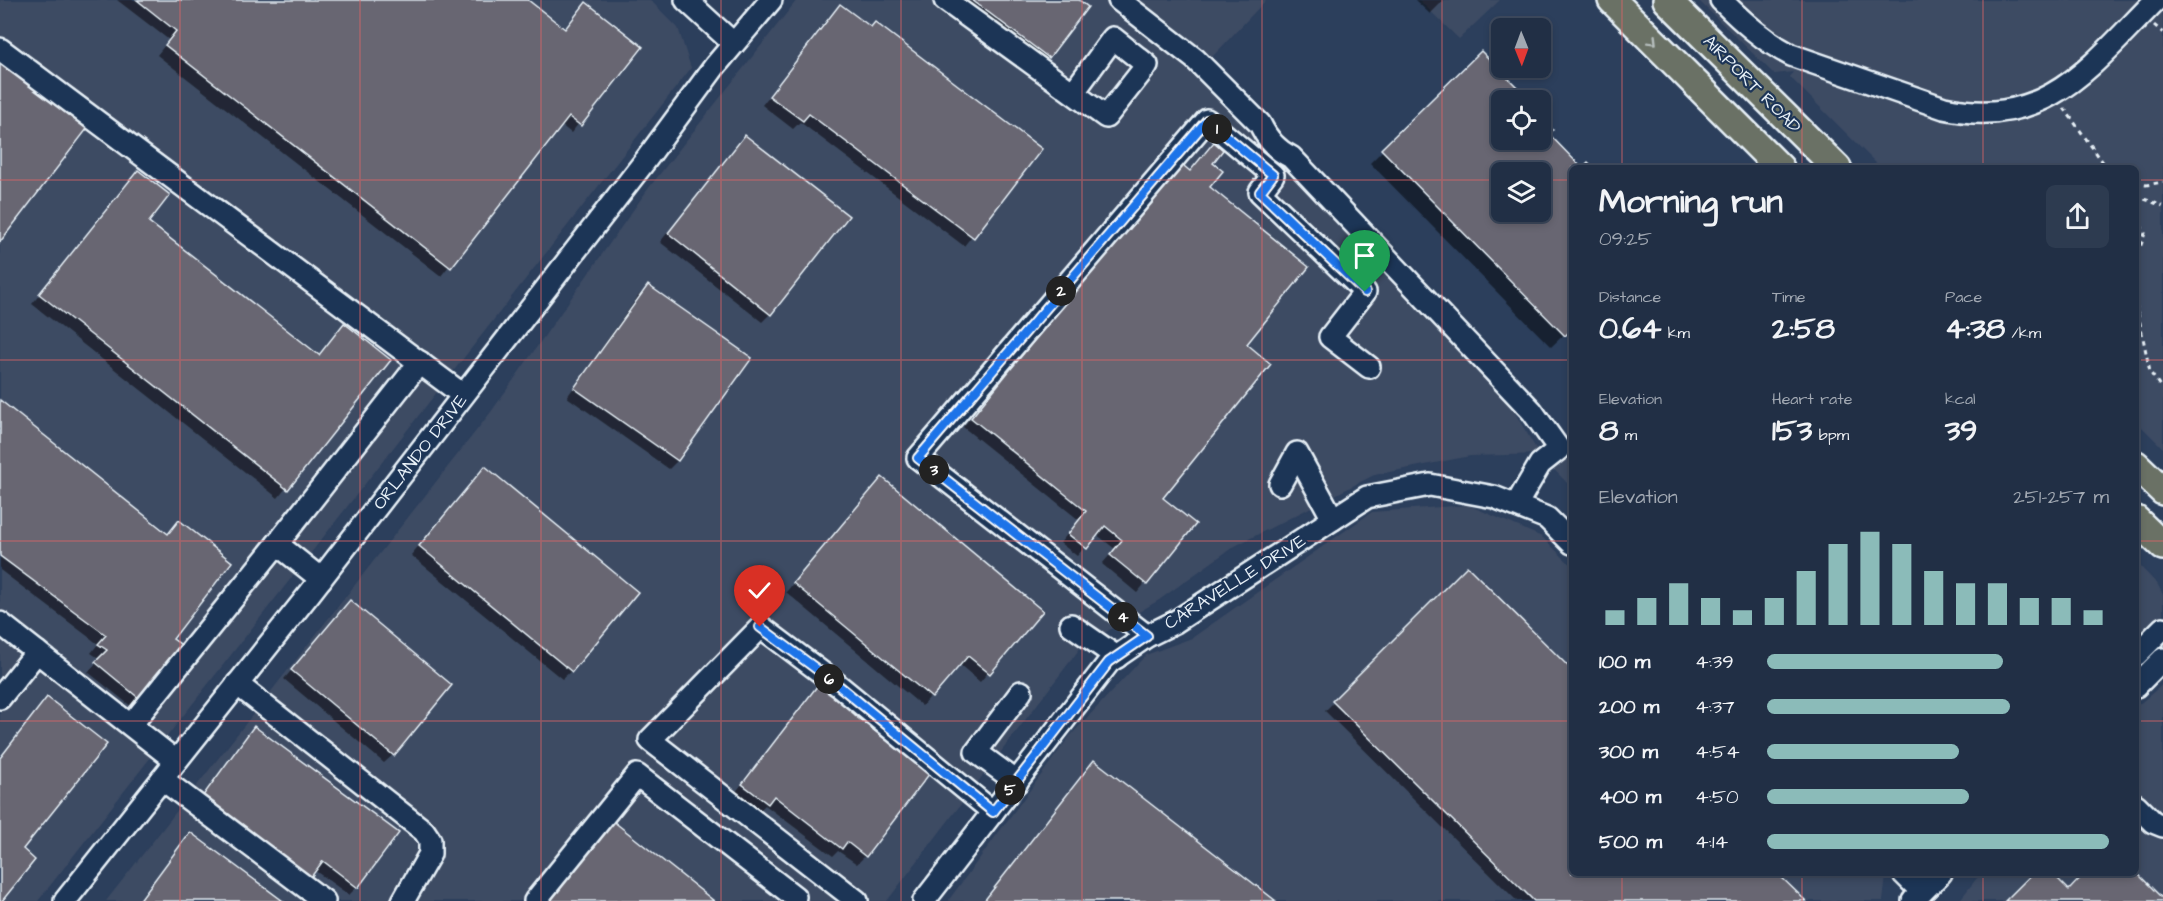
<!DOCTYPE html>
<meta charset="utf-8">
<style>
:root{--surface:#212f45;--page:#2d3b50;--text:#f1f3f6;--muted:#a2a9b3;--line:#3e4a5e;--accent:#8bbbb9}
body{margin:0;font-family:"Architects Daughter",sans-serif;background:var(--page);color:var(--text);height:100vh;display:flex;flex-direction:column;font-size:22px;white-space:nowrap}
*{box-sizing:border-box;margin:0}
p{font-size:20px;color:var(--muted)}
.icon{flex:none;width:33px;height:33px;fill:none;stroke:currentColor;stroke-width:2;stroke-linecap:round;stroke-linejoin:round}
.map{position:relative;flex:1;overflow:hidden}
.side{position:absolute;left:1569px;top:165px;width:570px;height:711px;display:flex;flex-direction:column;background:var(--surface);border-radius:9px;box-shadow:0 3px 9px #0003,0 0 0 2px var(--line)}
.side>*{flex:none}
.needle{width:39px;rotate:179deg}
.fabs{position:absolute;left:1491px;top:18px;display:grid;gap:12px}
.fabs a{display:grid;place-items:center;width:60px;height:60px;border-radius:9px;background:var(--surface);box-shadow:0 3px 9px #0003,0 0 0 2px var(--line);font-size:30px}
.pin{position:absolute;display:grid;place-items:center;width:51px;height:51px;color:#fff;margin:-62px -26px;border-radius:50% 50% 50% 0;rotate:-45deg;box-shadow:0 0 6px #0007}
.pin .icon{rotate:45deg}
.km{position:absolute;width:30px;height:30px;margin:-15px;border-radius:50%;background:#222;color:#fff;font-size:16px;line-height:30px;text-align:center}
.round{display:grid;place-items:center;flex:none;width:63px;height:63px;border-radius:9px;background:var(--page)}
.overview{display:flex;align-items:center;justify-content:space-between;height:102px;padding:0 30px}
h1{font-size:33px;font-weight:700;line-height:45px}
.stats{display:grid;grid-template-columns:repeat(3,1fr);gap:9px;height:102px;padding:6px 30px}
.stats div{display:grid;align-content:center}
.stats b{font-size:30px;font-weight:700}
.stats small{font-size:16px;font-weight:400}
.stats p{font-size:16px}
.chart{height:168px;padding:12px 30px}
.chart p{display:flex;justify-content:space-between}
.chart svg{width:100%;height:108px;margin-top:6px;stroke:var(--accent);stroke-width:6}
ul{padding:0 30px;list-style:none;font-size:20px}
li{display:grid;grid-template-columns:96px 72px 1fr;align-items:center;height:45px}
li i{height:15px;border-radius:8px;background:var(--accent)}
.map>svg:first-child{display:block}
.built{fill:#3e4b63}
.shadow{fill:#0007;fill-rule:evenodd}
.building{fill:#686672;stroke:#e8f1f8;stroke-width:1.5;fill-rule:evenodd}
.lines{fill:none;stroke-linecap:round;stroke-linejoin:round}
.minor-casing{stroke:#e8f1f8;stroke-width:26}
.major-casing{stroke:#e8f1f8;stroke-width:32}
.path{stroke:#e8f1f8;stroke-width:3;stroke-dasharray:4.5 4.5;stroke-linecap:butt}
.minor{stroke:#1d3557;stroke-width:21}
.major{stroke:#6a7165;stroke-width:27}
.oneway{stroke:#b6bebd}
.route-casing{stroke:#fff;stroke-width:12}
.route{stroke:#1a73e8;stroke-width:8}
.grid{fill:none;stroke:#db6466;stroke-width:1.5;stroke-opacity:0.55}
.labels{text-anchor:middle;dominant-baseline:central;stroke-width:4.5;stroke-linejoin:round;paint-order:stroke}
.street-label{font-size:18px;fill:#e8f1f8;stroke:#1d3557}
</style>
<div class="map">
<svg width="2163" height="901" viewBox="0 0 2163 901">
<rect width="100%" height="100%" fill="#2c3f5c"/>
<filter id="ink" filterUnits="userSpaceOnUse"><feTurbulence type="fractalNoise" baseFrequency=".0167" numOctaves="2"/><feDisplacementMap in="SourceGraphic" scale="12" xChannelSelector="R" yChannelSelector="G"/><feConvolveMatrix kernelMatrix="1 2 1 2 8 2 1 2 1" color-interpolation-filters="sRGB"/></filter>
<g filter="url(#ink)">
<g class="built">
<polygon points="0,0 650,0 678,28 691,68 38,901 0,901"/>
<polygon points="797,0 1266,0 1196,74 1511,406 1539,454 1572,435 1572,488 1539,454 1470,456 1374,475 1233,547 1159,600 1081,647 887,901 106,901 491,412 648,189"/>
<polygon points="1419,0 1500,0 1459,39"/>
<polygon points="1698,0 2163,0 2163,448 2136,421 2136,168 1881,168 1790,77 1793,72 1774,74"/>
<polygon points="1468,505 1542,537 1572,566 1572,873 1884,873 1886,876 1883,901 948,901 1070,736 1146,655 1192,638 1372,512"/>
<polygon points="2136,562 2158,585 2163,595 2163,617 2136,648"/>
<polygon points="2163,684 2163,901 1959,901 1981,873 2136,873 2136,707"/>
</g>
<g class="shadow">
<polygon points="117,0 526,0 564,30 586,4 641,47 571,133 561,125 441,276 157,55 169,40"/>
<polygon points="952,0 1076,0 1086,7 1040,66"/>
<polygon points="1415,0 1444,0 1430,14"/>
<polygon points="840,6 1040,149 964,246 800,122 793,129 762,105"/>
<path d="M 1481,53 L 1522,100 L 1502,100 L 1502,140 L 1540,140 L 1547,134 L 1580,168 L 1572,168 L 1572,327 L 1551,347 L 1370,163 ZM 1502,172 L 1540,172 L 1540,212 L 1502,212 Z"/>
<polygon points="1214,144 1208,187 1245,344 1161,498 1194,525 1137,593 1102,564 1115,549 1096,534 1077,556 1060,543 1079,520 963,427 1170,172 1189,172"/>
<polygon points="737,146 770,314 762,322 660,242"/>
<polygon points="138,172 147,222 318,357 336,334 389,360 278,498 32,304"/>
<polygon points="648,287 750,359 677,461 669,469 567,397 639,295"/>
<polygon points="0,402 167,535 171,639 140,699 132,707 88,672 100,659 91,653 98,644 0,570"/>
<polygon points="476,477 571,671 562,679 411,555"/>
<polygon points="874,487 1041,611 980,682 959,664 922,706 786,592"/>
<polygon points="1467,568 1572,672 1572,873 1775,873 1803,901 1517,901 1325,711"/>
<polygon points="342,611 393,755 384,763 284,679"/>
<polygon points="813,692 853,716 865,856 857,864 838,851 833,856 765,805 759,811 735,793"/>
<polygon points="254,728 357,887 349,895 314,870 302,884 195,806 246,737"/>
<polygon points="1094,762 1274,901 984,901"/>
</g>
<g class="building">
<polygon points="137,0 528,0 565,29 586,2 643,47 581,126 569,117 451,268 165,45 176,31"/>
<polygon points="972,0 1079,0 1088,7 1049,58"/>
<polygon points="840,4 871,27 875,22 1042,149 974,238 809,114 803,121 769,96"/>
<path d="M 1481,51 L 1523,93 L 1519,96 L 1524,100 L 1502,100 L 1502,140 L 1540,140 L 1540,117 L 1553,130 L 1549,134 L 1582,168 L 1588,162 L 1594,168 L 1572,168 L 1572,329 L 1565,336 L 1381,149 ZM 1502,172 L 1540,172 L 1540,212 L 1502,212 Z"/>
<polygon points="0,62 87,129 0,242"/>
<polygon points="745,135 849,216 771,315 668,233"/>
<polygon points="1214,142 1223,150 1213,163 1223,171 1210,187 1309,267 1247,344 1271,364 1163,498 1196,524 1147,585 1110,555 1122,540 1105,526 1087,549 1068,534 1086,511 971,418 1179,162 1190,171"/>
<polygon points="138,170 170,195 149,222 319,355 344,323 391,360 288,490 39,294"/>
<polygon points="648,285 752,358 678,461 574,388"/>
<polygon points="0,400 168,534 179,520 232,562 173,639 183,646 141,700 95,662 107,650 98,644 106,635 0,556"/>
<polygon points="485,466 638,592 572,672 419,546"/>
<polygon points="882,477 1043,611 990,674 968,656 932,698 793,583"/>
<polygon points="1467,566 1572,670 1572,873 1777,873 1806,901 1534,901 1332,701"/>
<polygon points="350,600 452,685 394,756 291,670"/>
<polygon points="821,681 860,710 855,716 930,773 866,857 847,842 842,849 774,796 768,804 742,784"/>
<polygon points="47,697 107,744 23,849 35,860 2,901 0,901 0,758"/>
<polygon points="254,726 399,833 358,888 323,861 311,877 202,797"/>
<polygon points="1094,760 1276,901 984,901"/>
<polygon points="613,821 714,901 550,901"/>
<polygon points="190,832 283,901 139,901"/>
<polygon points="2136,872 2163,899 2163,901 2005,901 2033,873 2052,873 2069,890 2085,873"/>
</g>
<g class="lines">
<g class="minor-casing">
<g id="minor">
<polyline points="686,0 733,43"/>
<polyline points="945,0 1106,117 1147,65 1113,38 1073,93"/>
<path d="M 1119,0 L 1195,59 L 1260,124 C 1267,139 1276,150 1291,157 L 1532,411 L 1559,449 L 1540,464 L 1516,505"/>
<path d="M 1721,0 C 1743,22 1764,41 1791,55 L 1944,108 C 2047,130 2091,65 2156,0"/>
<polyline points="0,49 463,395"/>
<polyline points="1280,484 1297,453 1333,519"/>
<polyline points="277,544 420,362"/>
<polyline points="0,623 176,761"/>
<polyline points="1071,625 1117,657"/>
<polyline points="1147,636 918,458 1207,120 1273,175 1260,192 1365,292 1330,337 1369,367"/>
<polyline points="2136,655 2163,628"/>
<polyline points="237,684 424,831 430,840 430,854 403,901"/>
<polyline points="2136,686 2163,659"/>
<polyline points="0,698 37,652"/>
<polyline points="131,725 277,544 321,579"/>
<polyline points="162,779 324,901"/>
<polyline points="1017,782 976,752 1021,692"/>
<polyline points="2136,805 2153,822 2163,826"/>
<polyline points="1903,873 1922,892"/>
<polyline points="65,901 310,593 645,161 715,66 771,0"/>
<polyline points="535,901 637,775 795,897"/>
<polyline points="857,901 650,740 761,627 838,685 993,812"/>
<polyline points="924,901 1109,662 1147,636 1175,622 1367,497 1430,485 1494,497 1547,518 1572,543"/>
<polyline points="1913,901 1941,873"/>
</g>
</g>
<g class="major-casing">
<g id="major">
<polyline points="1612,0 1780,168"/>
<polyline points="1667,0 1837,168"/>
<polyline points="2136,465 2163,491"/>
<polyline points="2136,520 2163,546"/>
</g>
</g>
<g class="path">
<polyline points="2154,25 2163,33"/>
<polyline points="2064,108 2107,168"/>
<polyline points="2136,183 2146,185 2163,182"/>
<polyline points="2136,196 2163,206"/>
<polyline points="2136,217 2145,233 2141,245 2136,252"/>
<polyline points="2136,304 2150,372 2160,386 2163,385"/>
</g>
<use href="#minor" class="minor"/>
<use href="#major" class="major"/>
</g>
<defs><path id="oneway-chevron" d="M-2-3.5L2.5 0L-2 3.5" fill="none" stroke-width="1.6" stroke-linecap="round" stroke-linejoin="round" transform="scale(1.5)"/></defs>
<use class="oneway" href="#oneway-chevron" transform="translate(1653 41) rotate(45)"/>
</g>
<g class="lines" filter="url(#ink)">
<g class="route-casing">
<polyline id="route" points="760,627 838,685 993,812 1109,662 1147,636 918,458 1207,120 1273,175 1260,192 1365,292"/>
</g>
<use href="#route" class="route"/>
</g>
<path class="grid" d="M 180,0 L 180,901M 360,0 L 360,901M 541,0 L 541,901M 721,0 L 721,901M 901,0 L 901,901M 1082,0 L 1082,901M 1262,0 L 1262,901M 1442,0 L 1442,901M 1622,0 L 1622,168M 1802,0 L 1802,168M 1983,0 L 1983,168M 0,180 L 1502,180M 1540,180 L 1572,180M 2136,180 L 2163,180M 0,360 L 1572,360M 2136,360 L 2163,360M 0,541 L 1572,541M 2136,541 L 2163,541M 0,721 L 1572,721M 2136,721 L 2163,721M 1622,873 L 1622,901M 1802,873 L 1802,901M 1983,873 L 1983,901"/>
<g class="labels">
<g class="street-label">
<text transform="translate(1752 84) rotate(45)">AIRPORT ROAD</text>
<text transform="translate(420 452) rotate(-52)">ORLANDO DRIVE</text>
<text transform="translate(1235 582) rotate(-32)">CARAVELLE DRIVE</text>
</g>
</g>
</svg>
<div class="fabs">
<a><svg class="needle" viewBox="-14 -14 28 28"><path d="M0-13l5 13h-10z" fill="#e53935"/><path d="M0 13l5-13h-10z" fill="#a2a9b3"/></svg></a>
<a><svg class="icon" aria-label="locate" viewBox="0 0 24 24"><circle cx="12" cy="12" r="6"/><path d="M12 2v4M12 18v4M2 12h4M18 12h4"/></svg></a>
<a><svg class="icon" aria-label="layers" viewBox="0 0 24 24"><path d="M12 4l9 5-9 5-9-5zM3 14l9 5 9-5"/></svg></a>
</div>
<div class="pin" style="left:1365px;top:292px;background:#1e9e55"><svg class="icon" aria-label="arrive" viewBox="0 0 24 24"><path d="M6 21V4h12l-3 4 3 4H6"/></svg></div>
<div class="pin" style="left:760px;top:627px;background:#d93025"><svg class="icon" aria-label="check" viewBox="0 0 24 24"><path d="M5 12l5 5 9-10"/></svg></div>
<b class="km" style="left:1217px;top:129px">1</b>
<b class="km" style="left:1061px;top:291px">2</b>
<b class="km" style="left:934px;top:470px">3</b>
<b class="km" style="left:1123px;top:617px">4</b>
<b class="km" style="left:1010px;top:790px">5</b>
<b class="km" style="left:829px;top:679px">6</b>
<section class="side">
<div class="overview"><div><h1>Morning run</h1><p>09:25</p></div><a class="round"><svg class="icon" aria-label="share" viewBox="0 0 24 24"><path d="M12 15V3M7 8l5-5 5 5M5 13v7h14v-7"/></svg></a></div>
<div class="stats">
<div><p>Distance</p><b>0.64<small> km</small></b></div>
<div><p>Time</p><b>2:58</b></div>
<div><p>Pace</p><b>4:38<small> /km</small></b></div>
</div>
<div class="stats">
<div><p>Elevation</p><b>8<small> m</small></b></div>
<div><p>Heart rate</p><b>153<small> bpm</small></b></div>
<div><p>kcal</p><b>39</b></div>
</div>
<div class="chart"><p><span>Elevation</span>251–257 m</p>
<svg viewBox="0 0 160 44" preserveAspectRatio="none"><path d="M5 44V38M15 44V33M25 44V27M35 44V33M45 44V38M55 44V33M65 44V22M75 44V11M85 44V6M95 44V11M105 44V22M115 44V27M125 44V27M135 44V33M145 44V33M155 44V38"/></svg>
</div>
<ul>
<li><b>100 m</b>4:39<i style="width:69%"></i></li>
<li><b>200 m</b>4:37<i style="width:71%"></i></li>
<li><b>300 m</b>4:54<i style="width:56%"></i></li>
<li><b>400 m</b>4:50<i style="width:59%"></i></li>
<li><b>500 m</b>4:14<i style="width:100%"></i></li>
</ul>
</section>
</div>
